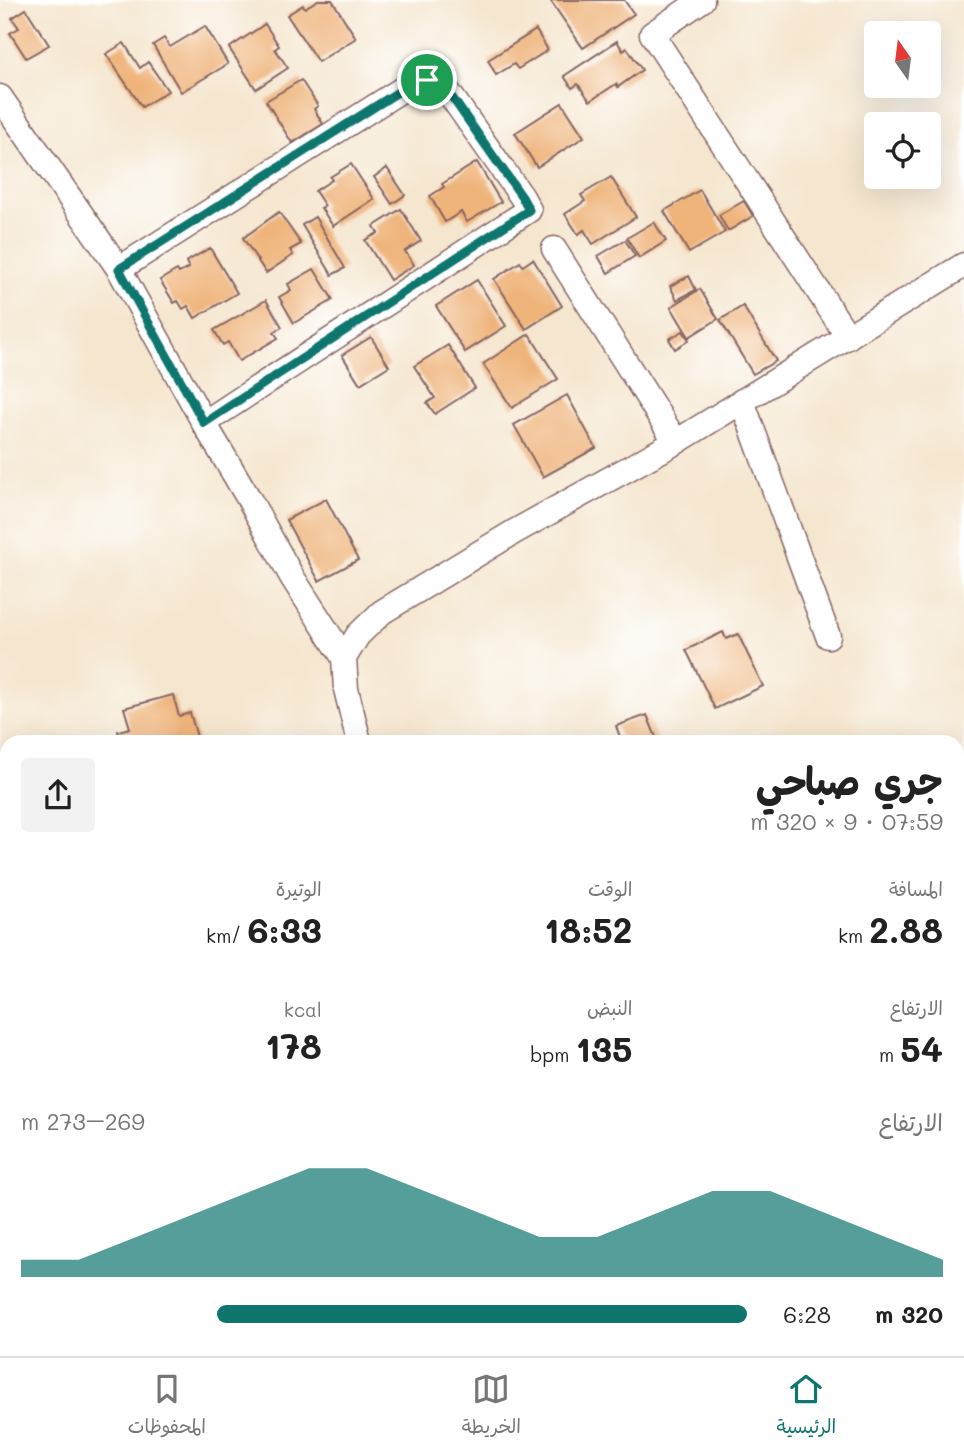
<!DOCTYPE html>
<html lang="ar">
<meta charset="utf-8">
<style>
:root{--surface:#fff;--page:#f2f2f2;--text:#222;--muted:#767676;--line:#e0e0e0;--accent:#0f766e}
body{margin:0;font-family:Mali,"Playpen Sans Arabic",sans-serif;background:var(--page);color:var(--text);direction:rtl;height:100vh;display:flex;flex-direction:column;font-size:26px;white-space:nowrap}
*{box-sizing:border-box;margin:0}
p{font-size:23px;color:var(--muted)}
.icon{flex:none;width:38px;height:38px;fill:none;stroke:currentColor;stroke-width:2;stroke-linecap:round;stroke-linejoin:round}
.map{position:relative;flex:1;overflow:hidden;direction:ltr}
.details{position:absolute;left:0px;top:735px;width:964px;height:621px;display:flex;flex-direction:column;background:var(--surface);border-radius:21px 21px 0 0;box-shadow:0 7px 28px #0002;direction:rtl}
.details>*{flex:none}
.needle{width:46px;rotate:346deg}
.controls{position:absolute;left:864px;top:21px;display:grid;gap:14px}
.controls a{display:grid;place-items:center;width:77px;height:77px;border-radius:7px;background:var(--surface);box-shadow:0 7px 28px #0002;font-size:35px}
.pin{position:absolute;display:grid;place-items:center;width:60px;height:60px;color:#fff;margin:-30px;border:4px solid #fff;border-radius:50%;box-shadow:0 2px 7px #0007}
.round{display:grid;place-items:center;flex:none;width:74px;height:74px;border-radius:7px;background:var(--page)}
.overview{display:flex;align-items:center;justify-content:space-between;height:119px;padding:0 21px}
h1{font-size:38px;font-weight:700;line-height:52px}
.stats{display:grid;grid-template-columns:repeat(3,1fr);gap:10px;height:119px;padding:7px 21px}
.stats div{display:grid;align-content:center}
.stats b{font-size:35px;font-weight:700}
.stats small{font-size:19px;font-weight:400}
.stats p{font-size:19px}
.chart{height:196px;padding:14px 21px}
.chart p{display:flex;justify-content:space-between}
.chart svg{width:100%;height:126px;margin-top:7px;fill:var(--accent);opacity:.7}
ul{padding:0 21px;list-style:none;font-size:23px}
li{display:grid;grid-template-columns:112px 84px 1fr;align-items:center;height:52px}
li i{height:18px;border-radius:9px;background:var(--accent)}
.tab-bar{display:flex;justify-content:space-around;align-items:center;height:98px;border-top:2px solid var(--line);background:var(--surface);font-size:19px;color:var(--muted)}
.tab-bar a{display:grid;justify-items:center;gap:4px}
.tab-bar .selected{color:var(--accent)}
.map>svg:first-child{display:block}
.building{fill:#efb47a}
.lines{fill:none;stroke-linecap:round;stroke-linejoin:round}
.minor-casing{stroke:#866564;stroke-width:27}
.minor{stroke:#fff;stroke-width:24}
.route-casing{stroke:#fff;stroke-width:14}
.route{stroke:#0f766e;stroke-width:9}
</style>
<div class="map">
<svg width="964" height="1356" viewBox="0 0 964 1356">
<rect width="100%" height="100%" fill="#fff"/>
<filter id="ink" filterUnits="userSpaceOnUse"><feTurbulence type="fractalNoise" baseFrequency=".0143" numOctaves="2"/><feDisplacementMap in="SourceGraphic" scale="14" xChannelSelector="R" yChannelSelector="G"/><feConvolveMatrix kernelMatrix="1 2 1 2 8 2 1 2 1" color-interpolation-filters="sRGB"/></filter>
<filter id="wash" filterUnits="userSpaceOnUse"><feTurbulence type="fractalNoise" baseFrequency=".00686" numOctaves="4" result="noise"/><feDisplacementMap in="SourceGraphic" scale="28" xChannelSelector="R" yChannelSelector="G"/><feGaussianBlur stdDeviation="1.57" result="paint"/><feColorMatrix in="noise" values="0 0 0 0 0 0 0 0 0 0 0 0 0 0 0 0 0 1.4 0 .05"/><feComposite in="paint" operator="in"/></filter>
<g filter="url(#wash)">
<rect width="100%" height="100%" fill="#f5e6cf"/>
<g id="blocks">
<g class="building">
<polygon points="318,0 332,0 356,38 318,62 287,15 303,5 305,8"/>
<polygon points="550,0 624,0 634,14 583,48"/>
<polygon points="26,9 49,45 26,58 10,33 19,28 12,18"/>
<polygon points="265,24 279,46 275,49 288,68 256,89 229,48"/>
<polygon points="205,26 228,64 181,92 153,45 164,38 170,47"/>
<polygon points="536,30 548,50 518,69 514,64 496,75 488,60"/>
<polygon points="617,41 623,51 627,48 642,70 618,87 616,84 590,101 578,84 572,88 564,76"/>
<polygon points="124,43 140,68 148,62 168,91 142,107 106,54"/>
<polygon points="301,80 318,106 314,109 323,124 292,143 266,101"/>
<polygon points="562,103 584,137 537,167 515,133"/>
<polygon points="477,162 501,202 467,222 461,212 445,222 430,196 444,187 442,184"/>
<polygon points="351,164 374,199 333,226 321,208 325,206 315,191 332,180 330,177"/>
<polygon points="387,168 405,195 392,204 374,177"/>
<polygon points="611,177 636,217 593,244 584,230 578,234 565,214 585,201 581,195"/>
<polygon points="700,190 725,232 689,253 664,211"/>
<polygon points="744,201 753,216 728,231 719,215"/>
<polygon points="401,209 421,241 405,251 414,265 390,280 365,240 378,233 374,226"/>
<polygon points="279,212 301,244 290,250 293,255 266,273 243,238"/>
<polygon points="315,217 345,268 332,275 302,225"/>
<polygon points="654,222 666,241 639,258 627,238"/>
<polygon points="625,240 635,256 608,273 598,256"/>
<polygon points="210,248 237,293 195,318 188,306 183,309 178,301 174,303 160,280 177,270 179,273 189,268 186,262"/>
<polygon points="533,259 562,306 526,329 494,279 520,262 523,266"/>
<polygon points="314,269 333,300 294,323 279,297 291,290 288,284"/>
<polygon points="689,276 696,290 677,300 670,286"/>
<polygon points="477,280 506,326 465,352 436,306"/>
<polygon points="700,289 718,319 689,337 671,307"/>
<polygon points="266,300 282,327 274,332 278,338 239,361 228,342 223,345 214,330"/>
<polygon points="743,306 776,361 753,374 720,320"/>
<polygon points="683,331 689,340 675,349 669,339"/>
<polygon points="529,334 558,379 512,408 483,364"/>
<polygon points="371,337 389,366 360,384 342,355"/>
<polygon points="448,345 475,388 435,414 427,403 435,398 414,366"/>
<polygon points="567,395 596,448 543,477 514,425"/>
<polygon points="326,499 358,560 319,581 286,520"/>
<polygon points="723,632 726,639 738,634 763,686 715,709 686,650"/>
<polygon points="173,695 179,716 190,713 198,740 192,742 121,742 118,731 130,728 124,708"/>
<polygon points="647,715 658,742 622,742 616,726"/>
<polygon points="961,1141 964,1152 964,1203 957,1205 957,1142"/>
</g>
</g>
</g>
<g filter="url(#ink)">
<use href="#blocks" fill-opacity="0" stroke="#866564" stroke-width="2"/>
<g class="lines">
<g class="minor-casing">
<g id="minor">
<polyline points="702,0 652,34 848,337"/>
<polyline points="0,97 119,269 204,423 249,499 292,577 344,658"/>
<polyline points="554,249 676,442"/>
<polyline points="119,269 409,85 427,80 442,83 522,197 529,210 204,423"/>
<polyline points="742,401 828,636"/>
<polyline points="359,742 346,689 344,658 358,635 382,612 514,532 676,442 964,265"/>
<polyline points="0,858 7,856"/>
<polyline points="562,1349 565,1356"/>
<polyline points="810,1356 828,1349"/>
</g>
</g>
<use href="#minor" class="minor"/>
</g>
</g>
<g class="lines" filter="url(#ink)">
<g class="route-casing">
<polygon id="route" points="427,80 442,83 522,197 529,210 204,423 119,269 409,85"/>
</g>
<use href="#route" class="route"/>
</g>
</svg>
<div class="controls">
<a><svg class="needle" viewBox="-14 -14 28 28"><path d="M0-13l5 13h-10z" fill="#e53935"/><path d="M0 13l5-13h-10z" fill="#767676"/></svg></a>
<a><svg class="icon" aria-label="locate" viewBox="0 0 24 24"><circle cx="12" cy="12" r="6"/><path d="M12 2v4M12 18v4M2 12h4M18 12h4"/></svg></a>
</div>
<div class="pin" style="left:427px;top:80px;background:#1e9e55"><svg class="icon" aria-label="arrive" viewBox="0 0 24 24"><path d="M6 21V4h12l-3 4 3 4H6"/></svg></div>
<section class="details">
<div class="overview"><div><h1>جري صباحي</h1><p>07:59 · 9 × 320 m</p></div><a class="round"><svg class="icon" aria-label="share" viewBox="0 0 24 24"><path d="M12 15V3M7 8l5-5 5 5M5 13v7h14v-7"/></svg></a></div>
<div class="stats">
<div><p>المسافة</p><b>2.88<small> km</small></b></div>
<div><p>الوقت</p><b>18:52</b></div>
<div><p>الوتيرة</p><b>6:33<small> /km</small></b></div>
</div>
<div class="stats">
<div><p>الارتفاع</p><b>54<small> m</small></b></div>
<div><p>النبض</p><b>135<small> bpm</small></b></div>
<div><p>kcal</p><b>178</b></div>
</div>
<div class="chart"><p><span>الارتفاع</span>269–273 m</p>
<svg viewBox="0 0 160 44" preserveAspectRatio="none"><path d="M0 44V38L10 38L20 30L30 22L40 14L50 6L60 6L70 14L80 22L90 30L100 30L110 22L120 14L130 14L140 22L150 30L160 38V44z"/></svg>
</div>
<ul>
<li><b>320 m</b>6:28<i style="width:73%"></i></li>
</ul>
</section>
</div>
<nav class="tab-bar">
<a class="selected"><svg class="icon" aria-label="home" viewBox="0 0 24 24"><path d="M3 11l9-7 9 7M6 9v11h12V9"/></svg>الرئيسية</a>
<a><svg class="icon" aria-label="map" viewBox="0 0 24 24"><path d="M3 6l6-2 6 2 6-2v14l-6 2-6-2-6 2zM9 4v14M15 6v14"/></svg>الخريطة</a>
<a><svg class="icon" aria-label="saved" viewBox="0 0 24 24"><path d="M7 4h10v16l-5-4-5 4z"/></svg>المحفوظات</a>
</nav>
